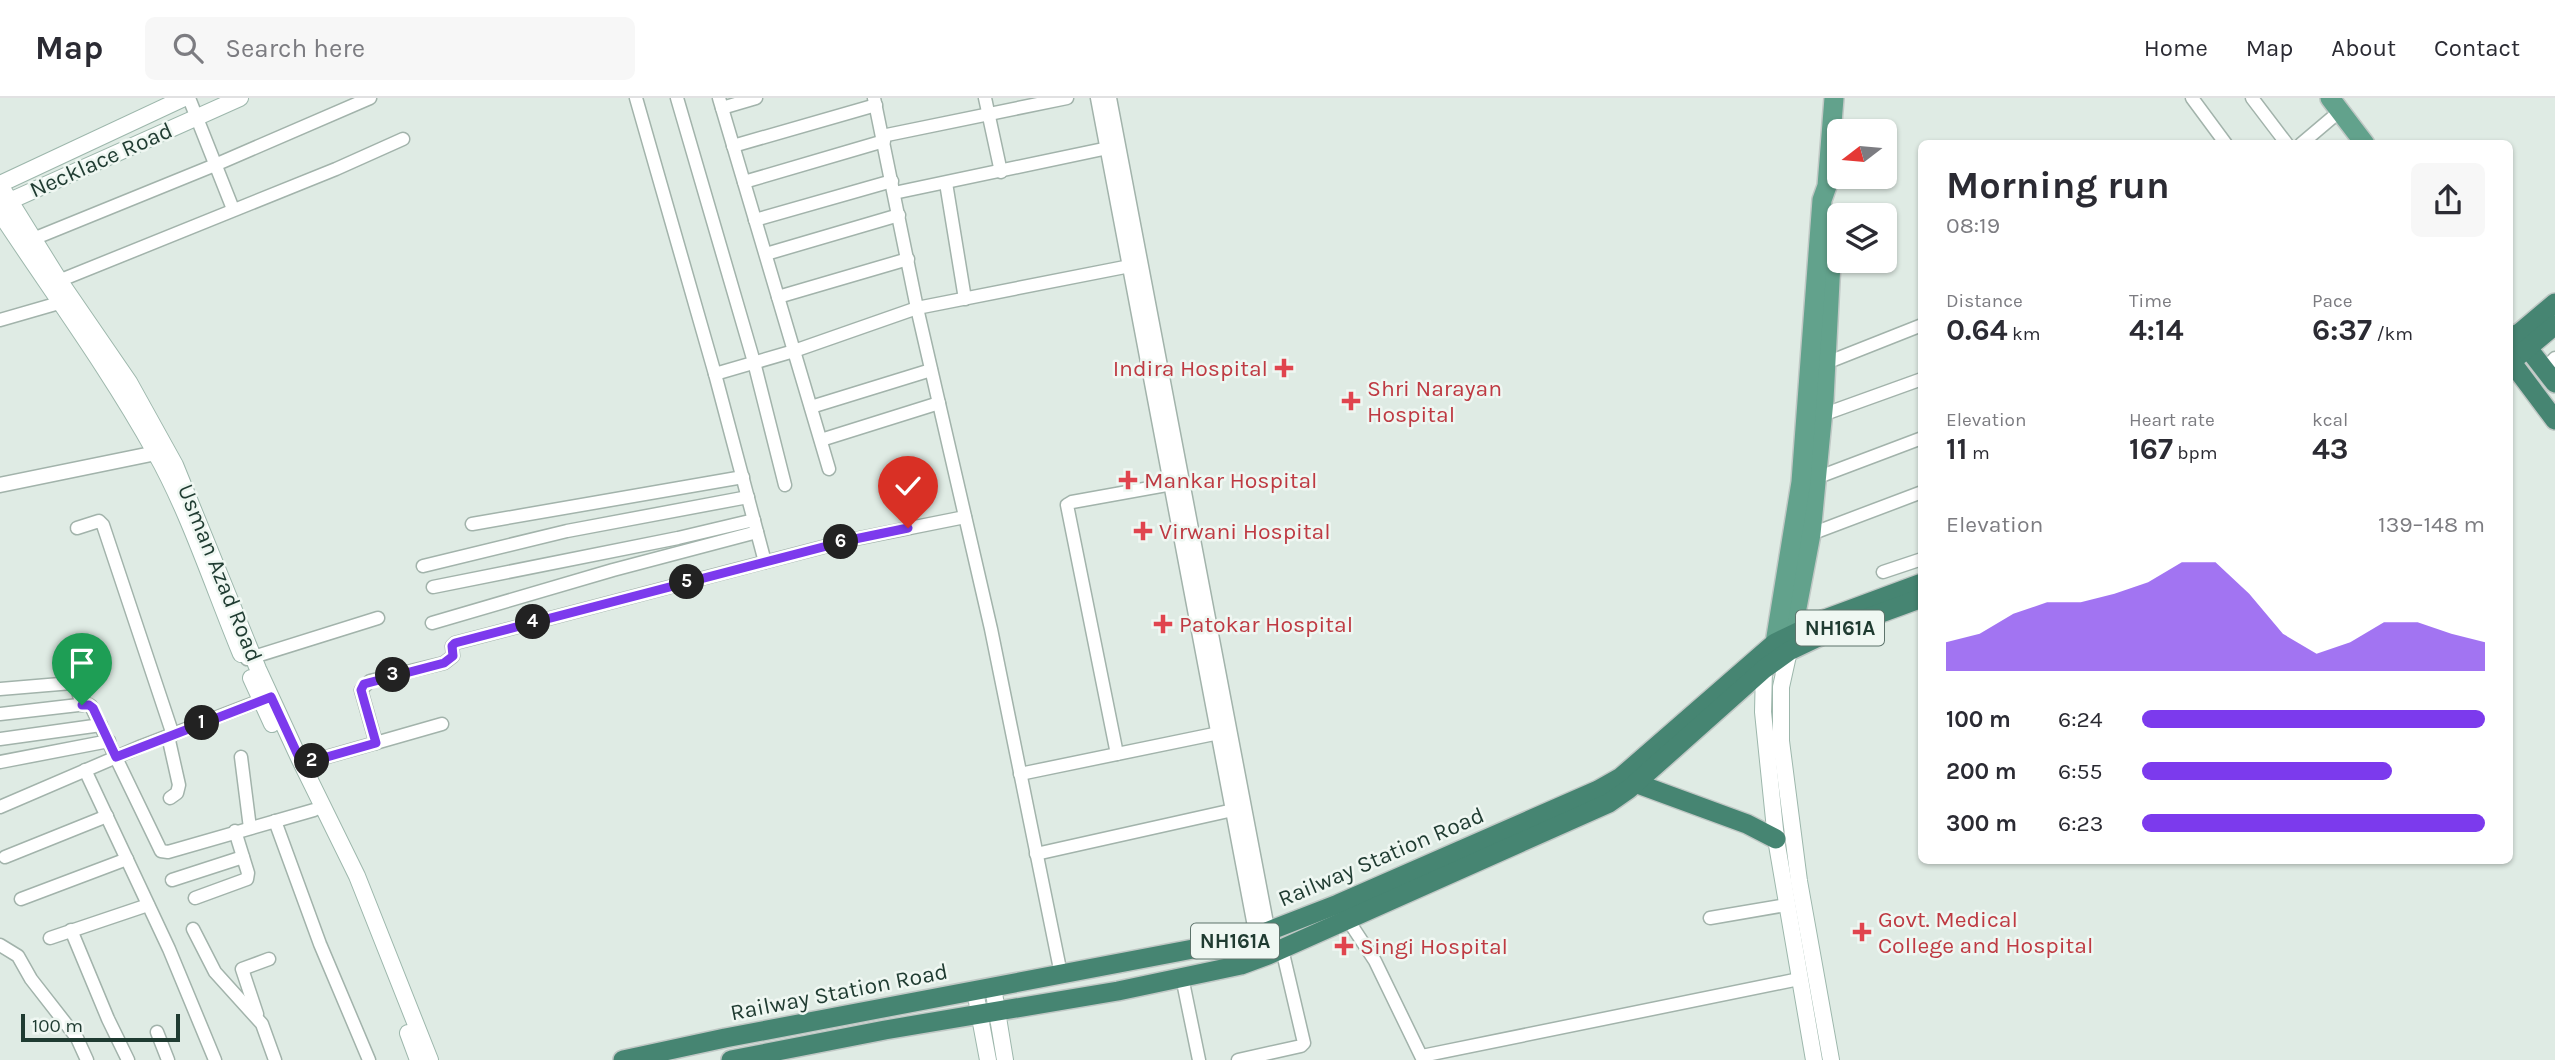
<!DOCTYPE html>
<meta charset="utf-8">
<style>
:root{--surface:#fff;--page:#f7f7f7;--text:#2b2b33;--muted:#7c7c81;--line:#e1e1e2;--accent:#7c3aed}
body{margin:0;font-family:Karla,sans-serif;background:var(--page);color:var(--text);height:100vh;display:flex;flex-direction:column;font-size:26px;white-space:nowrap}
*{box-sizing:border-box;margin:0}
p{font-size:23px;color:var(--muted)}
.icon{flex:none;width:38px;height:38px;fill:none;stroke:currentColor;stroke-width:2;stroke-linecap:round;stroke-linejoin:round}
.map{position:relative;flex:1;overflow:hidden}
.side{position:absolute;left:1918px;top:42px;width:595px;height:724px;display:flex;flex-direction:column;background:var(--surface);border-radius:10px;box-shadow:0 2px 5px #0004}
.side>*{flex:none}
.needle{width:46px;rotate:254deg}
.buttons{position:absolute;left:1827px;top:21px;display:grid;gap:14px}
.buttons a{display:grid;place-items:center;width:70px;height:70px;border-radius:10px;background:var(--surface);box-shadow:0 2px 5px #0004;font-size:35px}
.scale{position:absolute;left:21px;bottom:18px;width:159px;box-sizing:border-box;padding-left:7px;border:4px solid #1f3b31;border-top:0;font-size:19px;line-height:24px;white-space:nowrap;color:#1f3b31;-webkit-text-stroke:5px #eff7f2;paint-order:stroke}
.pin{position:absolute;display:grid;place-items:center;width:60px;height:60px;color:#fff;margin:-72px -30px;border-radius:50% 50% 50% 0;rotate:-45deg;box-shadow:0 0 7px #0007}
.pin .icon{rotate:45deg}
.km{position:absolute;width:35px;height:35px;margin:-18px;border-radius:50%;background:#222;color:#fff;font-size:19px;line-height:35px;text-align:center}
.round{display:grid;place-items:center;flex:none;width:74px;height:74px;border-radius:10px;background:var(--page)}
.head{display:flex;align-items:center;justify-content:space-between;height:119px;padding:0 28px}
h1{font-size:38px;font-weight:700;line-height:52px}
.figures{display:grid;grid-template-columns:repeat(3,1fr);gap:10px;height:119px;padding:7px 28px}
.figures div{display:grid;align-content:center}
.figures b{font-size:30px;font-weight:700}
.figures small{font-size:19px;font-weight:400}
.figures p{font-size:19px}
.chart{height:196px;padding:14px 28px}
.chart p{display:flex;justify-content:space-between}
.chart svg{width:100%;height:126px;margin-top:7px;fill:var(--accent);opacity:.7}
ul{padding:0 28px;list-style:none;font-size:23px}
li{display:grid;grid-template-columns:112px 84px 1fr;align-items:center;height:52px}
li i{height:18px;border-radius:9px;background:var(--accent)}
header{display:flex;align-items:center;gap:42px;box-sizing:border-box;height:98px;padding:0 35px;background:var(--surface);border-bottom:2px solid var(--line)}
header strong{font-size:33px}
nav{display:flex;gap:38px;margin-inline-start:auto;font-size:24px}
.search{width:490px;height:63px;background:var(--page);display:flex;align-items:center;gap:18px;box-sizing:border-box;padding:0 24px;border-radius:10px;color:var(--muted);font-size:26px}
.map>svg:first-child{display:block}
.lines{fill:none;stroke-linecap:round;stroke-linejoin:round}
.minor-casing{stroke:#a2b3ab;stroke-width:15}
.tertiary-casing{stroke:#a2b3ab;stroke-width:17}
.secondary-casing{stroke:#9db7ac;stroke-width:18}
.primary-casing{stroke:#c0c8c5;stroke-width:22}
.trunk-casing{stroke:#c0c8c5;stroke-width:22}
.minor{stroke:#fff;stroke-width:12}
.tertiary{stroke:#fff;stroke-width:14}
.secondary{stroke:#fff;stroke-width:16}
.primary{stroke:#62a28c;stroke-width:19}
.trunk{stroke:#468572;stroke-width:19}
.route-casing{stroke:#fff;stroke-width:14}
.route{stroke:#7c3aed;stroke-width:9}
.health-dot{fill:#e0444e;stroke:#eff7f2;stroke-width:2.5}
.labels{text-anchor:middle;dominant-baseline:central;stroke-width:5;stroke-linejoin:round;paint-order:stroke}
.shield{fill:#eff7f2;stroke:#5d736b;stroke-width:2}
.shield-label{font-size:21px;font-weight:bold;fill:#1f3b31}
.street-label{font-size:23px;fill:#1f3b31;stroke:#eff7f2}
.health-label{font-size:23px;fill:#be3a42;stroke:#eff7f2;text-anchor:start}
</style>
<header>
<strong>Map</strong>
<div class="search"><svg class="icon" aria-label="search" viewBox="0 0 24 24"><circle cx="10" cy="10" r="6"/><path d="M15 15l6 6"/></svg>Search here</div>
<nav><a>Home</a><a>Map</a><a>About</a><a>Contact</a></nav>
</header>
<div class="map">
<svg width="2555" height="962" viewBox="0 0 2555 962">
<rect width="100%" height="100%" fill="#dfebe4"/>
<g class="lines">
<g class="minor-casing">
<g id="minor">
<polyline points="189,0 233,111"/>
<polyline points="636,0 715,276 794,253 917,210 1130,168"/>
<polyline points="677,0 754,264 785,387"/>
<polyline points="719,0 829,371"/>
<polyline points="874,0 917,210 991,531 1061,876"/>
<polyline points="985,0 1001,74"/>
<polyline points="2192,0 2226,46"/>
<polyline points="2252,0 2287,46"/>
<polyline points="722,10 756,0"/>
<polyline points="882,38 1067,0"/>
<polyline points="2301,46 2340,13"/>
<polyline points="733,48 876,7"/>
<polyline points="744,84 884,43"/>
<polyline points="946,85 965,201"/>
<polyline points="894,95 1108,50"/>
<polyline points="755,122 892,83"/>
<polyline points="33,141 215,67 370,0"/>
<polyline points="766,156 899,117"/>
<polyline points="51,186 336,71 403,41"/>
<polyline points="778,199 908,161"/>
<polyline points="0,222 59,205"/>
<polyline points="1826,265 1922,227"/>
<polyline points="2544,271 2555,260"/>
<polyline points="715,276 765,464 850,442 965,419"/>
<polyline points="811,309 931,272"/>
<polyline points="1822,317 1922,281"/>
<polyline points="821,342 939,305"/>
<polyline points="1816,380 1922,340"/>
<polyline points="472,426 743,379"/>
<polyline points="77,430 99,423 103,427 173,637"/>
<polyline points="1811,436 1922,394"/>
<polyline points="423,468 567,433 748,399"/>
<polyline points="1883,474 1922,461"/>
<polyline points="433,489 678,440 754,422"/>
<polyline points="432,525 613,472 757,434"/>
<polyline points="247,561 378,520"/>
<polyline points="0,591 72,585 76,587 82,607"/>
<polyline points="0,616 87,606 91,608 161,753 168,754 314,712"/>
<polyline points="168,638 179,687 177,695 170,700"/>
<polyline points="0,641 101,627"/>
<polyline points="376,645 361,592 370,583 444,565 453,558 452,548 455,545 765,464"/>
<polyline points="1117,656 1067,407 1072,404 1172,386"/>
<polyline points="241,659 250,730"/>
<polyline points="0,664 109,643"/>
<polyline points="302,666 442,626"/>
<polyline points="85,672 169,851 215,962"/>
<polyline points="1020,676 1219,635"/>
<polyline points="0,709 142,648 267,600"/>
<polyline points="275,723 320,846 369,962"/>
<polyline points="1036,756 1233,712"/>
<polyline points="5,759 107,718"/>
<polyline points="172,782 243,759"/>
<polyline points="195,800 247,781 248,775 235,733"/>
<polyline points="21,801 127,761"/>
<polyline points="1710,820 1786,807"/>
<polyline points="1348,822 1375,863 1423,962"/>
<polyline points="193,831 215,874 262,926 275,962"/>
<polyline points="71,832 108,921 128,962"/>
<polyline points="50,840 148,807"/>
<polyline points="0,847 18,858 31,881 77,940 87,962"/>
<polyline points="1182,879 1199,962"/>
<polyline points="257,916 242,871 269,861"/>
<polyline points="157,934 168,962"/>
<polyline points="1422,958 1799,881"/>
<polyline points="1238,962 1301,948 1304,945 1282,851"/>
</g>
</g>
<g class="tertiary-casing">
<g id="tertiary">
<polyline points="1098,0 1261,860"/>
<polyline points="1109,0 1269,841"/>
<polyline points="0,387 156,355"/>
</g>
</g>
<g class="secondary-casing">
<g id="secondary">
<polyline points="0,86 184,0"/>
<polyline points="0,87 59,182 129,284 175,367 258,571 299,660 357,778 430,962"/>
<polyline points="3,106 240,0"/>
<path d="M 0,115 C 52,194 109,271 155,354 C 189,414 214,491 241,556"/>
<polyline points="1789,553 1781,589 1781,643 1799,783 1831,962"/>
<polyline points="1764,571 1763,614 1776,741 1814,962"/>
<polyline points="251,580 272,626"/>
<polyline points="993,889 1005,962"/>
<polyline points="975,893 988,962"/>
<polyline points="408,935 418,962"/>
</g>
</g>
<g class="primary-casing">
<g id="primary">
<polyline points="2330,0 2365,46"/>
<polyline points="1789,552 1811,436 1824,302 1832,144"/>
<polyline points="1770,557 1775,545 1801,384 1822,102 1827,88 1834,0"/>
</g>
</g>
<g class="trunk-casing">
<g id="trunk">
<polyline points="2517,236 2555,285"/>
<polyline points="2510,243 2555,205"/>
<polyline points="2518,258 2555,227"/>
<polyline points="2510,262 2555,322"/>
<polyline points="1627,682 1747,726 1776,741"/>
<polyline points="623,962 725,940 1251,840 1338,806 1598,692 1621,679 1775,545 1825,521 1922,485"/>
<polyline points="731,962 885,932 1118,893 1241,867 1268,857 1609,705 1629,691 1764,571 1789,553 1829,534 1922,500"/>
</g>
</g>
<use href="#minor" class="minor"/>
<use href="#tertiary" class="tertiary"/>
<use href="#secondary" class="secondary"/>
<use href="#primary" class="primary"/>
<use href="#trunk" class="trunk"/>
</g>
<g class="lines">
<g class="route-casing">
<polyline id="route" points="82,607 89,607 93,610 116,659 271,599 302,666 376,645 361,592 364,586 444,565 453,558 452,548 455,545 850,442 908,430"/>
</g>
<use href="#route" class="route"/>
</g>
<g class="health-dot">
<path d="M1280.5 259.5h7v7h7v7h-7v7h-7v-7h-7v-7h7z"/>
<path d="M1347.5 292.5h7v7h7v7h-7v7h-7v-7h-7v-7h7z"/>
<path d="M1124.5 371.5h7v7h7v7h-7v7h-7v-7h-7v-7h7z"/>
<path d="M1139.5 422.5h7v7h7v7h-7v7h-7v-7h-7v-7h7z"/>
<path d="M1159.5 515.5h7v7h7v7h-7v7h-7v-7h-7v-7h7z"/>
<path d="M1858.5 823.5h7v7h7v7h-7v7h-7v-7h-7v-7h7z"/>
<path d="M1340.5 837.5h7v7h7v7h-7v7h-7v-7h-7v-7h7z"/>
</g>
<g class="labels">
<g class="shield">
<rect x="1796" y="512.5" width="88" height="35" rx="5"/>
<rect x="1191" y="825.5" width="88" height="35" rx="5"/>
</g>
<g class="shield-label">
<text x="1840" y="530">NH161A</text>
<text x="1235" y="843">NH161A</text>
</g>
<g class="street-label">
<text transform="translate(101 62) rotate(-24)">Necklace Road</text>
<text transform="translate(220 475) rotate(68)">Usman Azad Road</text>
<text transform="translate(1381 759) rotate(-23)">Railway Station Road</text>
<text transform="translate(839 894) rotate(-11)">Railway Station Road</text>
</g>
<g class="health-label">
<text x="1268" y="270" text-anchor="end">Indira Hospital</text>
<text x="1367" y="290">Shri Narayan<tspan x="1367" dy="26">Hospital</tspan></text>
<text x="1144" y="382">Mankar Hospital</text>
<text x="1159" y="433">Virwani Hospital</text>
<text x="1179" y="526">Patokar Hospital</text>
<text x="1878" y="821">Govt. Medical<tspan x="1878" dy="26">College and Hospital</tspan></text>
<text x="1360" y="848">Singi Hospital</text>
</g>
</g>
</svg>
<div class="buttons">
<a><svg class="needle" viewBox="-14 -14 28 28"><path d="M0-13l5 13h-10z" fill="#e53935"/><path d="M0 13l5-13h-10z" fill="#7c7c81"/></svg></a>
<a><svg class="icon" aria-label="layers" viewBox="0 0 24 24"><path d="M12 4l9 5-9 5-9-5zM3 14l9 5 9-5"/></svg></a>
</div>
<div class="scale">100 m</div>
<div class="pin" style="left:82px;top:607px;background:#1e9e55"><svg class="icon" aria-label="arrive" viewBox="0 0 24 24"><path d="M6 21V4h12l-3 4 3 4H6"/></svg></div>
<div class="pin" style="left:908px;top:430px;background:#d93025"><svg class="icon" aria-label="check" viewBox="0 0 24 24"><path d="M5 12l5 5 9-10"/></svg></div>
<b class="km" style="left:202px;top:625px">1</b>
<b class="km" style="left:312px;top:663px">2</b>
<b class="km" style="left:393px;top:577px">3</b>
<b class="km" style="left:533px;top:524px">4</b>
<b class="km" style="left:687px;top:484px">5</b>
<b class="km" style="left:841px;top:444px">6</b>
<section class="side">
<div class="head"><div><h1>Morning run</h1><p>08:19</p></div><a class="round"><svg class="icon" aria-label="share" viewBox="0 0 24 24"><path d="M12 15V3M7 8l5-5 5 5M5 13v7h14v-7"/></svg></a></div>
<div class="figures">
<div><p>Distance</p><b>0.64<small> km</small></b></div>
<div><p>Time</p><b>4:14</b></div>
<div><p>Pace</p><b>6:37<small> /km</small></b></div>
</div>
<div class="figures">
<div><p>Elevation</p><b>11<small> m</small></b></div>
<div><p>Heart rate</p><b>167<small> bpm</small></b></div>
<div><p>kcal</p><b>43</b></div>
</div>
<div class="chart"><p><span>Elevation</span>139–148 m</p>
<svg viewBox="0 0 160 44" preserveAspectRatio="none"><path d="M0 44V34L10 31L20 24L30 20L40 20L50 17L60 13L70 6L80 6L90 17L100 31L110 38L120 34L130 27L140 27L150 31L160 34V44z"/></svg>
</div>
<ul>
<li><b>100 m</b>6:24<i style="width:100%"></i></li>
<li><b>200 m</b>6:55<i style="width:73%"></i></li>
<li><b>300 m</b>6:23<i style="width:100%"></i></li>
</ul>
</section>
</div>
